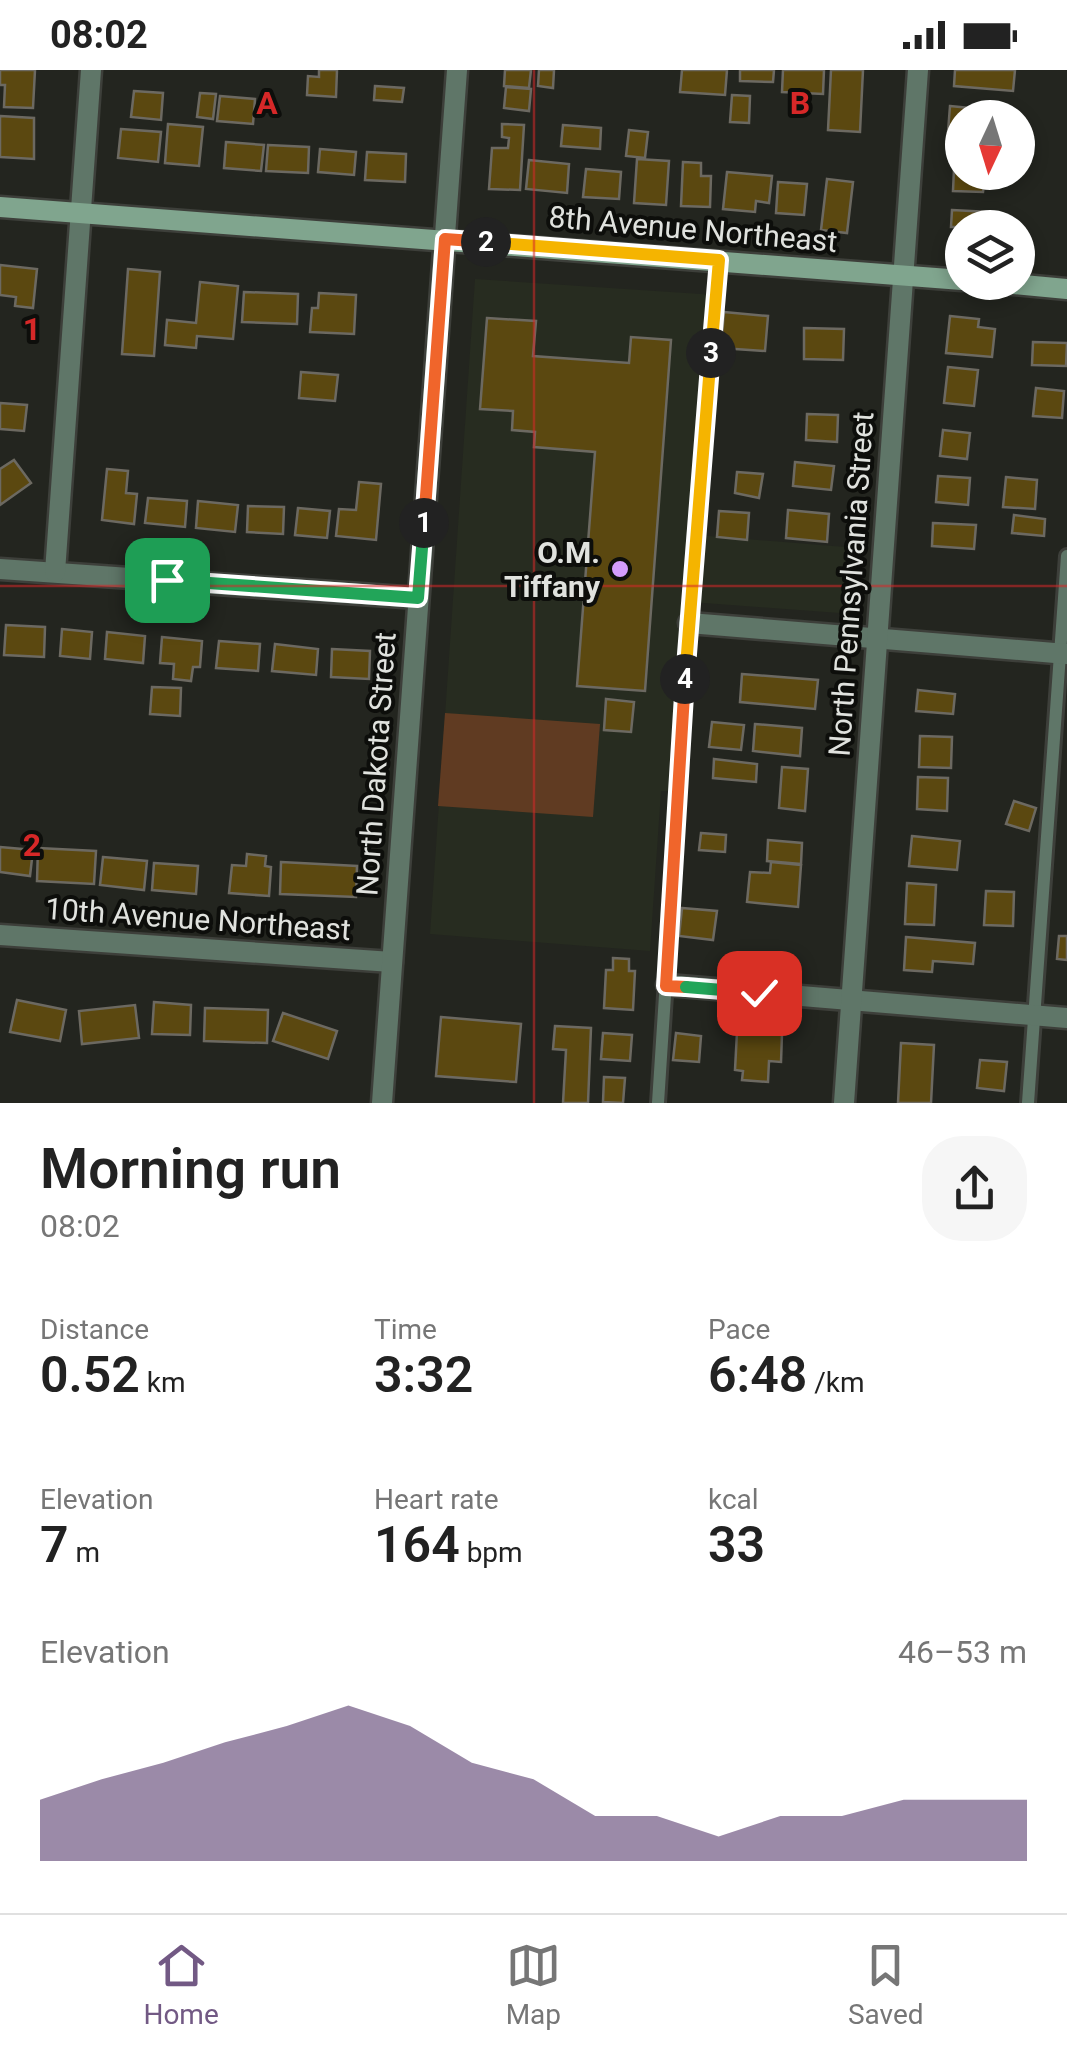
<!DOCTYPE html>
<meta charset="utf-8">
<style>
:root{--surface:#fff;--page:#f6f6f6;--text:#222;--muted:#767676;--line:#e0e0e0;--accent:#725984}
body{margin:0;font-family:Roboto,sans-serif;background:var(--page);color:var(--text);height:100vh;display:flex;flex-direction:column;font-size:38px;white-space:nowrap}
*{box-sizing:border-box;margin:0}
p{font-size:32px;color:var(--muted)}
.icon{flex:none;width:55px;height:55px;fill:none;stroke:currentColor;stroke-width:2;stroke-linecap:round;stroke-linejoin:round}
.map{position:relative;height:1033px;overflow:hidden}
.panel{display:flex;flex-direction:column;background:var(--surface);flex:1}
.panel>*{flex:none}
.needle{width:65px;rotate:184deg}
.buttons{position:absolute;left:945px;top:30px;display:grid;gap:20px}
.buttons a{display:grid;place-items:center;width:90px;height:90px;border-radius:50%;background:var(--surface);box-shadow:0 5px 15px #0003;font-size:50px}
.pin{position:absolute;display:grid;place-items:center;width:85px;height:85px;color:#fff;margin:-42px;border-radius:20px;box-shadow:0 5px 15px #0006}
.km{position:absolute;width:50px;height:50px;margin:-25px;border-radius:50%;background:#222;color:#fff;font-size:28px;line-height:50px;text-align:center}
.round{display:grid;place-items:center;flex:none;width:105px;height:105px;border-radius:40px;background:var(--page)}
.head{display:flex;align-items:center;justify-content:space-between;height:170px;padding:0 40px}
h1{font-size:55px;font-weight:600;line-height:75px}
.metrics{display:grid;grid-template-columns:repeat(3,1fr);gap:15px;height:170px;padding:10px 40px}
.metrics div{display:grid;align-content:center}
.metrics b{font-size:50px;font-weight:600}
.metrics small{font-size:28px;font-weight:400}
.metrics p{font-size:28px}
.chart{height:280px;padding:20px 40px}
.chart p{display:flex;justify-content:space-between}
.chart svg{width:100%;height:180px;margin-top:10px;fill:var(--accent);opacity:.7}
.status{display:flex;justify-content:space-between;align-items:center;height:70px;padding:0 50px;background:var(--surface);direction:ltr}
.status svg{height:28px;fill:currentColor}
.menu{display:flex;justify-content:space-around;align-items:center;height:140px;border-top:2px solid var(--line);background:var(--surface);font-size:28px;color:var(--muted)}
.menu a{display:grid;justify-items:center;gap:5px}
.menu .selected{color:var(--accent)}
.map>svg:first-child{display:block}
.built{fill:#272c20}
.green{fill:#603b22}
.building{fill:#5b4810;stroke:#6c6961;stroke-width:2.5}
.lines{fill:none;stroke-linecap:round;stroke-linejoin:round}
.service-casing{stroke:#3d3f3a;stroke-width:18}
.minor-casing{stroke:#3d3f3a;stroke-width:25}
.tertiary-casing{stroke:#3d3f3a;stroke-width:25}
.secondary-casing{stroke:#3d3f3a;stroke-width:25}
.service{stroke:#5f7668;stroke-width:12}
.minor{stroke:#5f7668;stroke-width:20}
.tertiary{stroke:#5f7668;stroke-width:20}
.secondary{stroke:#80a58e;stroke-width:20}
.split-1-casing{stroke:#fff;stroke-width:20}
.split-2-casing{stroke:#fff;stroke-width:20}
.split-3-casing{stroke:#fff;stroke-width:20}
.split-4-casing{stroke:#fff;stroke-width:20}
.split-5-casing{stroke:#fff;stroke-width:20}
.split-6-casing{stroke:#fff;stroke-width:20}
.split-1{stroke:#22a559;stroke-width:12}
.split-2{stroke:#f0652b;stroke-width:12}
.split-3{stroke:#f5b400;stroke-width:12}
.split-4{stroke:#f5b400;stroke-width:12}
.split-5{stroke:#f0652b;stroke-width:12}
.split-6{stroke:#22a559;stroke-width:12}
.grid{fill:none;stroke:#d62828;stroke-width:2.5;stroke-opacity:0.55}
.poi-dot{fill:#d39cfc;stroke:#0d0e0b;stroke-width:4}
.labels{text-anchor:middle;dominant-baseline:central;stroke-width:8;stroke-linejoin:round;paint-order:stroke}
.street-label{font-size:30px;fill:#e0e2de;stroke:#0d0e0b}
.poi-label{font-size:30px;font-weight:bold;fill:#e0e2de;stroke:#0d0e0b;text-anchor:end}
.grid-label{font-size:32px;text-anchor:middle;font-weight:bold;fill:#d62828;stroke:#0d0e0b;stroke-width:8;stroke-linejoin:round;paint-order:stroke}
</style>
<div class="status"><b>08:02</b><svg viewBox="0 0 49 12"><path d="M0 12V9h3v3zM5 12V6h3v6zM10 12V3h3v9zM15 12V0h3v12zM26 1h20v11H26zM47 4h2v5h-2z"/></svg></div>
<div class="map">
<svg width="1067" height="1033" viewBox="0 0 1067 1033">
<rect width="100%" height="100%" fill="#23251f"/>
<polygon class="built" points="475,209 716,225 696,465 857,478 853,544 691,532 677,721 661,721 650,881 430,864"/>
<polygon class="green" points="445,643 600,654 593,747 438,736"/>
<g class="building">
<polygon points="0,0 35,0 33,38 4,37 5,15 0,15"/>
<polygon points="319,0 337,0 336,27 307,25 308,6 319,7"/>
<polygon points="505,0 531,0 529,18 504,16"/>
<polygon points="539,0 554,0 553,18 538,16"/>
<polygon points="682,0 727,0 725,25 680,22"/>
<polygon points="740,0 774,0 773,12 740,11"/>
<polygon points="783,0 824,0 823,24 782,22"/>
<polygon points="831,0 863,0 860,62 828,60"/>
<polygon points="955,0 1015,0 1013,21 954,16"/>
<polygon points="375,16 404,18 402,32 374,30"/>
<polygon points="506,17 531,19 529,41 504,38"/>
<polygon points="134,21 163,23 161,50 131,47"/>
<polygon points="200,23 216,24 213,49 197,47"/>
<polygon points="732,25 750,26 749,53 730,52"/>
<polygon points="220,26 255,29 253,54 217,51"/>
<polygon points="950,36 990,40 990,48 962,48 962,63 948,62"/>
<polygon points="0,46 34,48 34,89 0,87"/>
<polygon points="168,54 203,57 199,96 165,93"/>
<polygon points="502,54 524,55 520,120 489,119 492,78 508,78 509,68 502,67"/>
<polygon points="563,55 601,58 600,79 561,76"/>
<polygon points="121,59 161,62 158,92 118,88"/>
<polygon points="629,60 648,62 645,88 626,86"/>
<polygon points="226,72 264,75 261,101 224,98"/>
<polygon points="268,75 309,77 308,103 266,101"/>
<polygon points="320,79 356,82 354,105 318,102"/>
<polygon points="367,82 406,84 405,112 365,110"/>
<polygon points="637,89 669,91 666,135 634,133"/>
<polygon points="529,90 569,94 567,123 526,119"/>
<polygon points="683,92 701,93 701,106 711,106 710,137 681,136"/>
<polygon points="586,99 621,102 619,129 583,127"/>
<polygon points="954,99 993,102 992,114 984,114 983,122 953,121"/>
<polygon points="727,102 772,106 769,133 756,131 755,142 723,139"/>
<polygon points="827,109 853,112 847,163 821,160"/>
<polygon points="778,112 807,114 804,145 776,143"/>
<polygon points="952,140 989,142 988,158 962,158 962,171 957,171 958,157 951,157"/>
<polygon points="0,195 37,199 33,238 15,236 16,227 0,225"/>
<polygon points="128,199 160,202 154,286 122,284"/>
<polygon points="200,212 238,216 233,269 197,266 196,278 165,275 167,250 196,253"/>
<polygon points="244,222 298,224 297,254 242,252"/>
<polygon points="319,223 356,225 354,264 310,262 312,238 318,238"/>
<polygon points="724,242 768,246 765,281 721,278"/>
<polygon points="950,246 979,249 978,257 995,259 992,287 946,283"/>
<polygon points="487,248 536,251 533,286 629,293 631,267 671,270 645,621 577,616 595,382 534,377 535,362 512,360 513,341 480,339"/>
<polygon points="804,258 844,259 843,290 804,289"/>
<polygon points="1033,272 1067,273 1066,296 1032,295"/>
<polygon points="948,297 978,300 974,336 944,333"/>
<polygon points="301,302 338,305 335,331 299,328"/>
<polygon points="1036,318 1064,321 1062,348 1033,346"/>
<polygon points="0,333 27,335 24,361 0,359"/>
<polygon points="807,344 838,345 837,372 806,370"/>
<polygon points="943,360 970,363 967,389 940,386"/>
<polygon points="14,390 31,413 0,435 0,399"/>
<polygon points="795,392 834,396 831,420 793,416"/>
<polygon points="107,399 128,401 126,423 137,424 134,454 102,450"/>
<polygon points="737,402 763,404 759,428 735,423"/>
<polygon points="938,406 970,408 968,435 936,432"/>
<polygon points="1006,407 1037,410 1035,439 1003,437"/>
<polygon points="359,412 381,414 376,470 336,466 339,439 356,440"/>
<polygon points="148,428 187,431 185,457 145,453"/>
<polygon points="198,431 238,435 235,462 196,458"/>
<polygon points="248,436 284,437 283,464 247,462"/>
<polygon points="298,438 330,441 327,468 295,465"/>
<polygon points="788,440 829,444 827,472 786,468"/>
<polygon points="719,441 749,443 747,470 717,467"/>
<polygon points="1014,445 1045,449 1044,466 1012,463"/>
<polygon points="933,453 976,455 974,479 932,476"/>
<polygon points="6,555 45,557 44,587 4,585"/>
<polygon points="62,559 92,562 90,589 60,586"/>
<polygon points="107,562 145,566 143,593 105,589"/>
<polygon points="162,567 202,571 200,597 193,597 191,611 173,609 174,594 160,593"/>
<polygon points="219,571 260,574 258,601 216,598"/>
<polygon points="275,574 318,579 316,605 272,601"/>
<polygon points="332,579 370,581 369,609 331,607"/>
<polygon points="742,604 818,610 815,639 740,632"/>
<polygon points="152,617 181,618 180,646 150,644"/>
<polygon points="918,620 955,624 953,644 916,641"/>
<polygon points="606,629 634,632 631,662 604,660"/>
<polygon points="712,652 744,655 741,680 709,677"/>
<polygon points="755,654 802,658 800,686 753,681"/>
<polygon points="920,666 952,667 951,698 919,697"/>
<polygon points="714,689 757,694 756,712 713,708"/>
<polygon points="782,697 808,699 805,741 779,738"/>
<polygon points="918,707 948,708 947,741 917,739"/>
<polygon points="1014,731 1036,738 1029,761 1006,754"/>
<polygon points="701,763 726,765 725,782 699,780"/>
<polygon points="912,766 960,771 957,800 909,796"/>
<polygon points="768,770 802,773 801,794 767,791"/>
<polygon points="0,777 33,780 30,806 0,802"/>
<polygon points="38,778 96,781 94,814 37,811"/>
<polygon points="247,784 266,786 265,796 271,797 269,826 229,823 232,795 246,796"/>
<polygon points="103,787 147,791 144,820 100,815"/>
<polygon points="281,792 357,796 356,827 280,824"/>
<polygon points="771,792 801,795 798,837 747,832 750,802 770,803"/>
<polygon points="154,793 198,796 196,824 152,820"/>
<polygon points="907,813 936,815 934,855 905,854"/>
<polygon points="986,821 1014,822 1013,856 984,855"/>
<polygon points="682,838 717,841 713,870 679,866"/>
<polygon points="1059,866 1067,866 1067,890 1057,889"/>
<polygon points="906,867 975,873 973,894 933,891 932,902 904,900"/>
<polygon points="613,888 629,889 629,901 635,901 633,940 604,938 606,900 613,900"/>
<polygon points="17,930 66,940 60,971 10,962"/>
<polygon points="154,932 191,935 190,965 152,964"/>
<polygon points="135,935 139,968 82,974 79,941"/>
<polygon points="205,938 268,940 267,973 204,971"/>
<polygon points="283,943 337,961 328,989 273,971"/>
<polygon points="441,947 521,954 516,1012 436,1006"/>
<polygon points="555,956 591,958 588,1033 563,1033 566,980 553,979"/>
<polygon points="737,962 782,964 781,992 769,991 768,1012 742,1010 743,1001 735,1000"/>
<polygon points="603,963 632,965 630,991 601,989"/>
<polygon points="676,963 701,966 699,992 673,990"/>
<polygon points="901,973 934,975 931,1033 898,1033"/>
<polygon points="980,990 1007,992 1004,1021 977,1018"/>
<polygon points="604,1007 625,1008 623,1033 603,1032"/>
</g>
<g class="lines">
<g class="service-casing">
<g id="service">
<polyline points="658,1033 693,495 719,190"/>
<polyline points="1028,1033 1067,486"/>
</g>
</g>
<g class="minor-casing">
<g id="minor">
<polyline points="0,499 418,528"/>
<polyline points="55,502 91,0"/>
<polyline points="689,553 1067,584"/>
<polyline points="0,865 392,892"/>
<polyline points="667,915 1067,948"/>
<polyline points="844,1033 918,0"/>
</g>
</g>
<g class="tertiary-casing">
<polyline id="tertiary" points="382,1033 457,0"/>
</g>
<g class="secondary-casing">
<g id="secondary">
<polyline points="0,137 962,210"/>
<polyline points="992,212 1067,219"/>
</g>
</g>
<use href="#service" class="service"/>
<use href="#minor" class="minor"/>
<use href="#tertiary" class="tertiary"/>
<use href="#secondary" class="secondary"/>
</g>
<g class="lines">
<g class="split-1-casing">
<polyline id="split-1" points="167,510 418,528 424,453"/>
</g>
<g class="split-2-casing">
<polyline id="split-2" points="424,453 445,169 486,172"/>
</g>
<g class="split-3-casing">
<polyline id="split-3" points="486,172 719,190 711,283"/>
</g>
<g class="split-4-casing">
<polyline id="split-4" points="685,609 711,283"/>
</g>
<g class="split-5-casing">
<polyline id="split-5" points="685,609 666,916 686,917"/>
</g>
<g class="split-6-casing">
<polyline id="split-6" points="686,917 759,923"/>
</g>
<use href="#split-1" class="split-1"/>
<use href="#split-2" class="split-2"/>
<use href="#split-3" class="split-3"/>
<use href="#split-4" class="split-4"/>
<use href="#split-5" class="split-5"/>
<use href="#split-6" class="split-6"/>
</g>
<path class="grid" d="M 534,0 L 534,1033M 0,516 L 1067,516"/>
<circle class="poi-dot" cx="620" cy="499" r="10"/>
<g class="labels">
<g class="street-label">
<text transform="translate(693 159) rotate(5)">8th Avenue Northeast</text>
<text transform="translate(851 514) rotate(-86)">North Pennsylvania Street</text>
<text transform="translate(376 694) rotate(-86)">North Dakota Street</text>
<text transform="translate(198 849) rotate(4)">10th Avenue Northeast</text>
</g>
<g class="poi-label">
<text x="600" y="482">O.M.<tspan x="600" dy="34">Tiffany</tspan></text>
</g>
</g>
<g class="grid-label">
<text x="267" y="44">A</text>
<text x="800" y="44">B</text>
<text x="32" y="270">1</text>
<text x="32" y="786">2</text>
</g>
</svg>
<div class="buttons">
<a><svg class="needle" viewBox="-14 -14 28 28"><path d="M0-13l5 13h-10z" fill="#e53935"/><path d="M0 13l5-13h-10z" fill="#767676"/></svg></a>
<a><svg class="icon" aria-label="layers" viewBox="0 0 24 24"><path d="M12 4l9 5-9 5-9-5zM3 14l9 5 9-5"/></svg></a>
</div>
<div class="pin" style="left:167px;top:510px;background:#1e9e55"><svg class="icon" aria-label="arrive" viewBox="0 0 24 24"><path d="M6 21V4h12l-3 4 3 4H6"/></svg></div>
<div class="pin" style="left:759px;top:923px;background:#d93025"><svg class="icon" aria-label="check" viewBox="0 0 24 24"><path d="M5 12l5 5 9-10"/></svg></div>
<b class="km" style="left:424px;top:453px">1</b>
<b class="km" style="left:486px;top:172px">2</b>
<b class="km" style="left:711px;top:283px">3</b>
<b class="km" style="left:685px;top:609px">4</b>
</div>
<section class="panel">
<div class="head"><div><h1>Morning run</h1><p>08:02</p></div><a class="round"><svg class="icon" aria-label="share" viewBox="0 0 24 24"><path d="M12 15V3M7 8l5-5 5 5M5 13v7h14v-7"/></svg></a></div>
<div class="metrics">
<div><p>Distance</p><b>0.52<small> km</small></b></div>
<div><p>Time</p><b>3:32</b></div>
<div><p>Pace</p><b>6:48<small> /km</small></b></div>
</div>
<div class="metrics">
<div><p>Elevation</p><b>7<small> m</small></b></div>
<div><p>Heart rate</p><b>164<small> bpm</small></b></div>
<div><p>kcal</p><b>33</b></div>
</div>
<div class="chart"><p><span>Elevation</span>46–53 m</p>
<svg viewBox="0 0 160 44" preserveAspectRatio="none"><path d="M0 44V29L10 24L20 20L30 15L40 11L50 6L60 11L70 20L80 24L90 33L100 33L110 38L120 33L130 33L140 29L150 29L160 29V44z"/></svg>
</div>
</section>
<nav class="menu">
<a class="selected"><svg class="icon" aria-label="home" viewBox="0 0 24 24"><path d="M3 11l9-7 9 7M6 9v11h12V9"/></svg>Home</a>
<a><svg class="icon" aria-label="map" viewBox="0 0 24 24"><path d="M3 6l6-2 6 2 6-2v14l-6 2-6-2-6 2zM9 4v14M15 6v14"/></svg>Map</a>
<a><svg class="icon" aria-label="saved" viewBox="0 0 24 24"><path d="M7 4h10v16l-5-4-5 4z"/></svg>Saved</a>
</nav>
